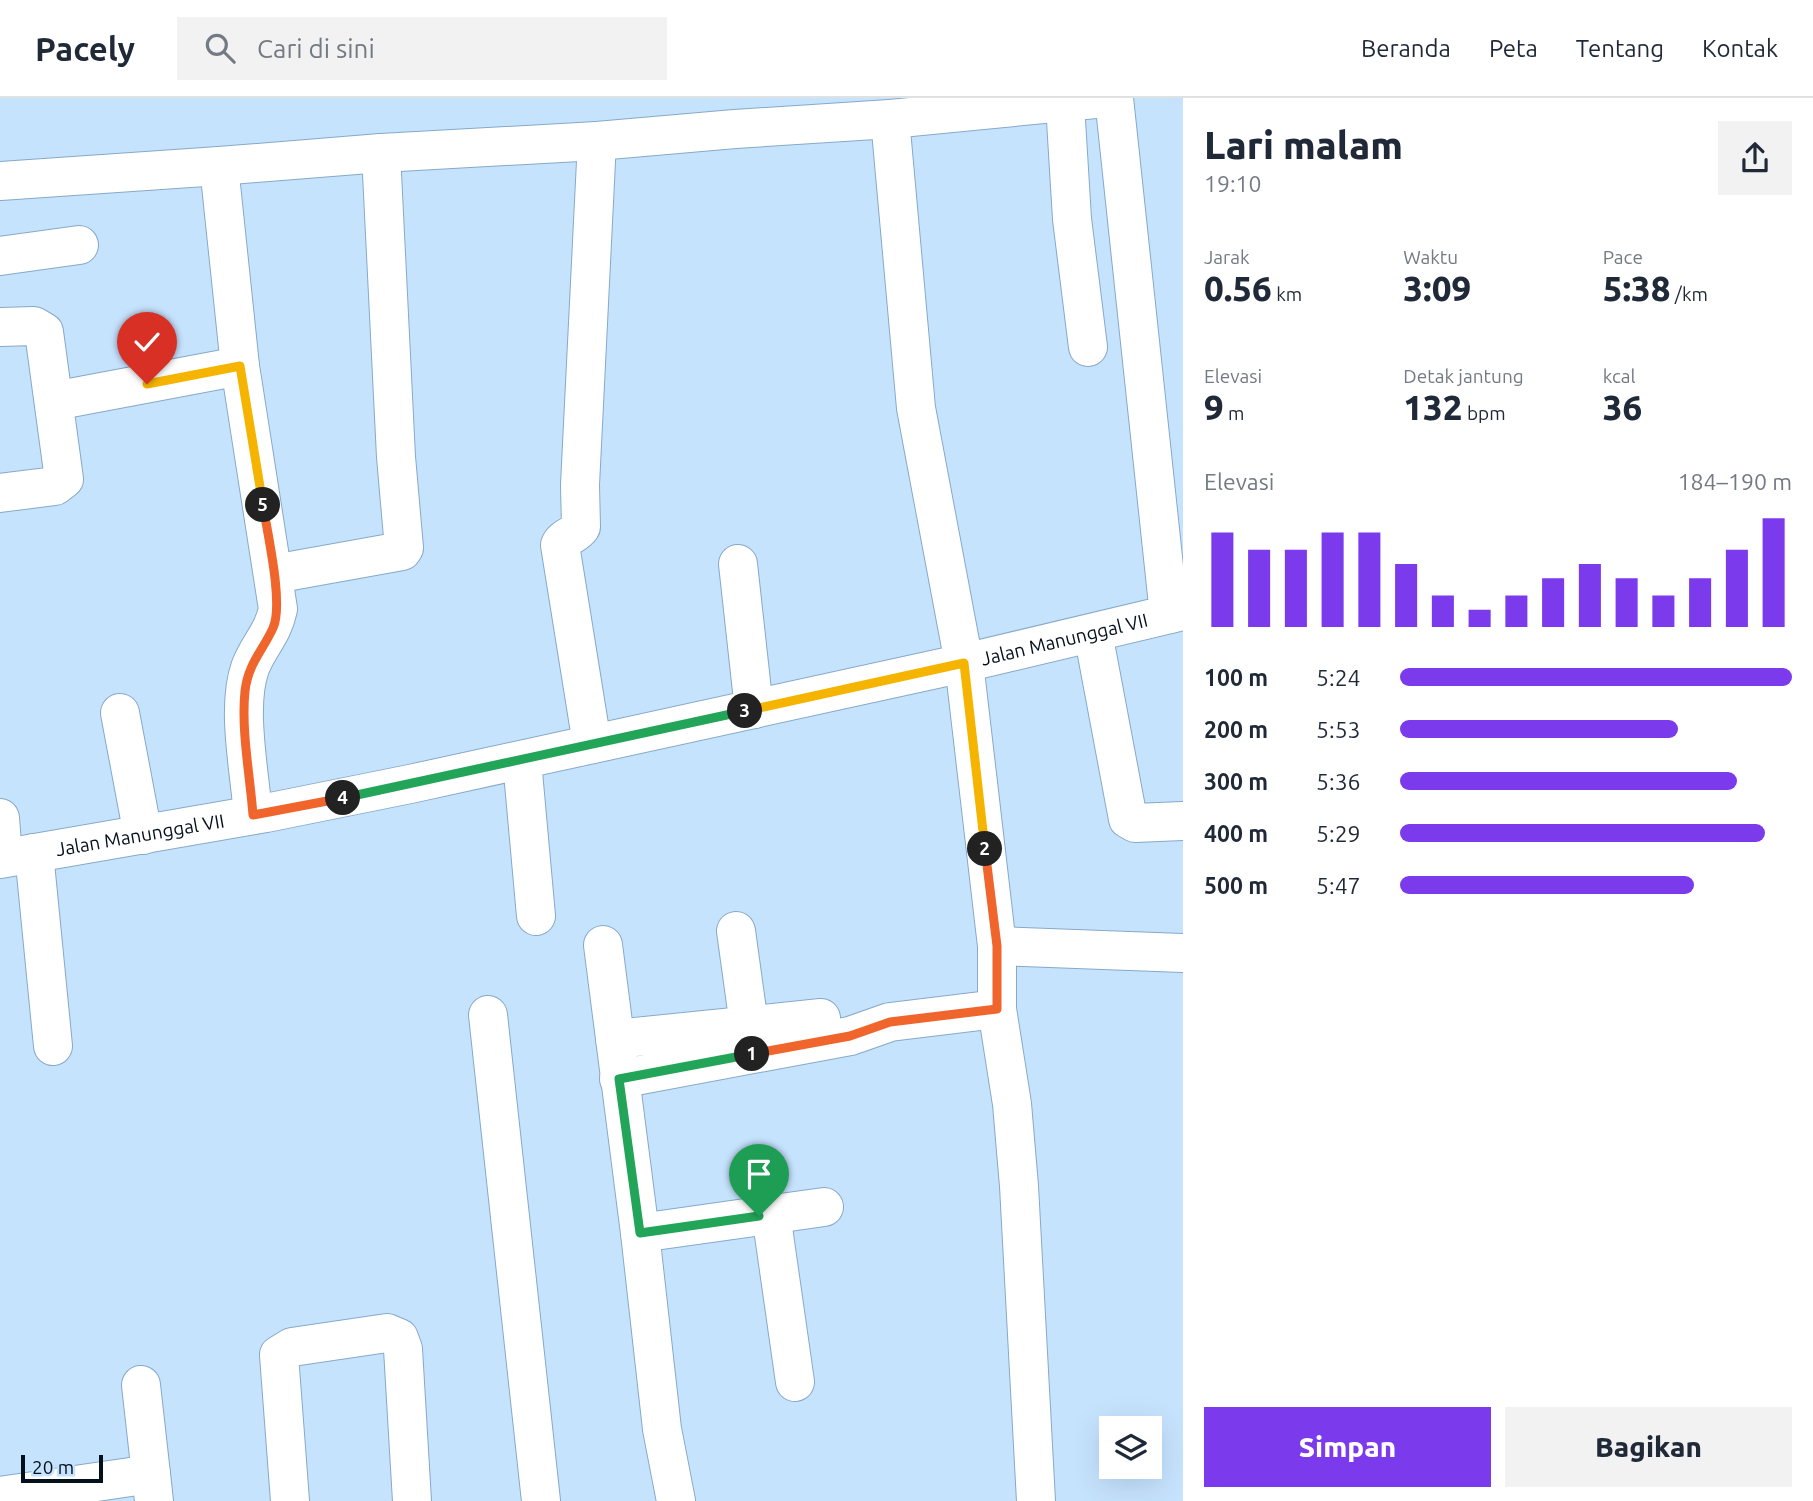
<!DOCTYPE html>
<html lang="id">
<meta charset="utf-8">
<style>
:root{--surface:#fff;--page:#f2f2f3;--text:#1f2937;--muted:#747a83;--line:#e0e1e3;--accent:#7c3aed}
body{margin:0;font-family:Ubuntu,sans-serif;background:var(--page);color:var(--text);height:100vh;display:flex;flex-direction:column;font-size:26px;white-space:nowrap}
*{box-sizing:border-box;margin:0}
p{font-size:23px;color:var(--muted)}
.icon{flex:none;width:38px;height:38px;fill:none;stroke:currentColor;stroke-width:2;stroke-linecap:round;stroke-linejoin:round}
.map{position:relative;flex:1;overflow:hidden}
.panel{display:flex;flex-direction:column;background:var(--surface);width:630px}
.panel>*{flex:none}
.tools{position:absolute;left:1099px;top:1318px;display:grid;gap:14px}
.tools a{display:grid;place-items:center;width:63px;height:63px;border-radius:0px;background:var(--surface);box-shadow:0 7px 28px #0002;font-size:35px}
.scale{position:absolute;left:21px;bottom:18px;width:82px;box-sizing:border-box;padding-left:7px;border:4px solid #04101b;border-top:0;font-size:19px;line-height:24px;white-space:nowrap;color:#04101b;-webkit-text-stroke:5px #c6e3fe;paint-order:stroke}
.pin{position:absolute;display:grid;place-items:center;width:60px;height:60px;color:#fff;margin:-72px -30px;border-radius:50% 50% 50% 0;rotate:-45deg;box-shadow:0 0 7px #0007}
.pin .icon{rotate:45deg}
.km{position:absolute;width:35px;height:35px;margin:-18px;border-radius:50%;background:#222;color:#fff;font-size:19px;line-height:35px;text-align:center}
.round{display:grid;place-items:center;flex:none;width:74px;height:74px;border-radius:0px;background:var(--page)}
.headline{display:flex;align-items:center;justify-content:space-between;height:119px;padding:0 21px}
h1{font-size:38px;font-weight:800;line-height:52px}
.figures{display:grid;grid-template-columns:repeat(3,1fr);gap:10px;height:119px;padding:7px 21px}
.figures div{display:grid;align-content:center}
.figures b{font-size:35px;font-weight:800}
.figures small{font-size:19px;font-weight:400}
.figures p{font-size:19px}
.chart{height:196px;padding:14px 21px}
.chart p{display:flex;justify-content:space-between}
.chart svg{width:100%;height:126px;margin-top:7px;stroke:var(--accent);stroke-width:6}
.cta{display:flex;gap:14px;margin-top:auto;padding:14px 21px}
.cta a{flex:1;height:80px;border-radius:0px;background:var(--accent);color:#fff;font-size:28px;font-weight:800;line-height:80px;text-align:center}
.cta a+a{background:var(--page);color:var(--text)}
ul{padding:0 21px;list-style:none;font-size:23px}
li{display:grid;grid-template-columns:112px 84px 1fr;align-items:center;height:52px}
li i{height:18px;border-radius:9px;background:var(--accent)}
header{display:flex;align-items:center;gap:42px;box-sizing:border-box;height:98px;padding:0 35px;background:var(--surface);border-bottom:2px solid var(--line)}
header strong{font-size:33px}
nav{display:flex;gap:38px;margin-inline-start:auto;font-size:24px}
.search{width:490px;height:63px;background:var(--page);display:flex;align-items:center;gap:18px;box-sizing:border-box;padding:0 24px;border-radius:0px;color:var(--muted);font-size:26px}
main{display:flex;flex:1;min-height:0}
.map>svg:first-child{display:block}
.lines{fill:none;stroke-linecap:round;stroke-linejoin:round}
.minor-casing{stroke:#86a9c9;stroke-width:40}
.minor{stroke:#fff;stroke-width:38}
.split-1-casing{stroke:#fff;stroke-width:14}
.split-2-casing{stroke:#fff;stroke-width:14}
.split-3-casing{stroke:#fff;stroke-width:14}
.split-4-casing{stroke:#fff;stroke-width:14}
.split-5-casing{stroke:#fff;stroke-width:14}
.split-6-casing{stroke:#fff;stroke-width:14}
.split-1{stroke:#22a559;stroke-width:9}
.split-2{stroke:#f0652b;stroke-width:9}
.split-3{stroke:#f5b400;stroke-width:9}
.split-4{stroke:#22a559;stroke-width:9}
.split-5{stroke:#f0652b;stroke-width:9}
.split-6{stroke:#f5b400;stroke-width:9}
.labels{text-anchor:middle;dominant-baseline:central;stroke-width:6;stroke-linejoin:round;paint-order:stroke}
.street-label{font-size:19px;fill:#04101b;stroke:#c6e3fe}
</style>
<header>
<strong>Pacely</strong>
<div class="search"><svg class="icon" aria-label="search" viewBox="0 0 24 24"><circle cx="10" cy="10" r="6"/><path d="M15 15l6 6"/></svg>Cari di sini</div>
<nav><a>Beranda</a><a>Peta</a><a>Tentang</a><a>Kontak</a></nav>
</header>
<main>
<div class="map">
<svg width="1183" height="1403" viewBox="0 0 1183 1403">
<rect width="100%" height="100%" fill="#c6e3fe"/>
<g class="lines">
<g class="minor-casing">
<g id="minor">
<polyline points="1114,0 1169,516"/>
<polyline points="1065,6 1072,121 1088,249"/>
<polyline points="890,21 916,310 964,565 997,848 997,911 1012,1006 1019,1088 1036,1403"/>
<path d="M 219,68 L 240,268 L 278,511 C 273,536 258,548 250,570 C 236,610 250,675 253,717"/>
<polyline points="0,83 219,68 381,55 597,43 735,31 890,21 1106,0"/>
<polyline points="0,158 79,147"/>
<polyline points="0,229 34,228 44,234 64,381 55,388 0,395"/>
<polyline points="54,303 240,268"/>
<polyline points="738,466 754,611"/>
<polyline points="274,476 402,453 404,450 396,359 381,55"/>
<polyline points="1093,535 1128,721 1135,725 1183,723"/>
<polyline points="120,615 143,737"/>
<path d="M 592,646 L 560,447 C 564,438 575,438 581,429 L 580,387 L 597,43"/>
<polyline points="522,663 536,818"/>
<polyline points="0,720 3,760"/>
<polyline points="34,755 53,948"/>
<path id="s1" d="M 0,761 L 266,715 L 410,686 L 964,565 L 1183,513"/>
<polyline points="736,833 749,927"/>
<polyline points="603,847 640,1135 662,1331 676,1403"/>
<polyline points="997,848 1183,855"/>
<polyline points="488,917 541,1403"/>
<polyline points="615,941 821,920"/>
<polyline points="619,981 850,938 890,924 997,911"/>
<polyline points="771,1116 795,1284"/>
<polyline points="640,1135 824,1109"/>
<polyline points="141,1287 154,1403"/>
<polyline points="0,1398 151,1376"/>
<polyline points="290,1403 279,1257 292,1249 387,1235 399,1240 403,1251 412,1403"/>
</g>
</g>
<use href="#minor" class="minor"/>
</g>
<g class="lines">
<g class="split-1-casing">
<polyline id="split-1" points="752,956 619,981 640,1135 759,1118"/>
</g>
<g class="split-2-casing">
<polyline id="split-2" points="752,956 850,938 890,924 997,911 997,848 985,751"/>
</g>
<g class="split-3-casing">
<polyline id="split-3" points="745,613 964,565 985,751"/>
</g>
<g class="split-4-casing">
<polyline id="split-4" points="343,700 745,613"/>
</g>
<g class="split-5-casing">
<path id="split-5" d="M 263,407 C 267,434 284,506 273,530 C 263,552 248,566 245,593 C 241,633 250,677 253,717 L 343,700"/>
</g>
<g class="split-6-casing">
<polyline id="split-6" points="147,286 240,268 263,407"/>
</g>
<use href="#split-1" class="split-1"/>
<use href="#split-2" class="split-2"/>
<use href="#split-3" class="split-3"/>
<use href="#split-4" class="split-4"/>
<use href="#split-5" class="split-5"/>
<use href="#split-6" class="split-6"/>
</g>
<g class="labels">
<g class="street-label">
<text stroke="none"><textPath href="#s1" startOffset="1087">Jalan Manunggal VII</textPath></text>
<text stroke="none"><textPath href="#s1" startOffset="142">Jalan Manunggal VII</textPath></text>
</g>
</g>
</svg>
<div class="tools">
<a><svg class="icon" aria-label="layers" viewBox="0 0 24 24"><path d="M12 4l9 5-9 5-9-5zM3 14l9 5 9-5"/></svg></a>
</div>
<div class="scale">20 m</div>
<div class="pin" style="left:759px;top:1118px;background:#1e9e55"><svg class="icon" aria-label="arrive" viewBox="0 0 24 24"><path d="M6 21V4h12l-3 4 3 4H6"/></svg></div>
<div class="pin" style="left:147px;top:286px;background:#d93025"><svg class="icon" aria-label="check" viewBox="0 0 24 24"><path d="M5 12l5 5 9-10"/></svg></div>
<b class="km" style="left:752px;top:956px">1</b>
<b class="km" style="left:985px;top:751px">2</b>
<b class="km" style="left:745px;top:613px">3</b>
<b class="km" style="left:343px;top:700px">4</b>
<b class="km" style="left:263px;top:407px">5</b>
</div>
<section class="panel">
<div class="headline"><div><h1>Lari malam</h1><p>19:10</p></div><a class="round"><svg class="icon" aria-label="share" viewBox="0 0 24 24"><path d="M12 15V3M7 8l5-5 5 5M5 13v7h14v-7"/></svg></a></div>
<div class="figures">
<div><p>Jarak</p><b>0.56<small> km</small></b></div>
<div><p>Waktu</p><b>3:09</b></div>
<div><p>Pace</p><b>5:38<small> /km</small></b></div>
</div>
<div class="figures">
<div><p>Elevasi</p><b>9<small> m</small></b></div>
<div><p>Detak jantung</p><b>132<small> bpm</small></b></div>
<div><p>kcal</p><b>36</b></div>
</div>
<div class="chart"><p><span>Elevasi</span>184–190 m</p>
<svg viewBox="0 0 160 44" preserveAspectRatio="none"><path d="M5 44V11M15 44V17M25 44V17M35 44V11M45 44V11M55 44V22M65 44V33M75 44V38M85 44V33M95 44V27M105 44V22M115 44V27M125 44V33M135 44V27M145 44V17M155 44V6"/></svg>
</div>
<ul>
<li><b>100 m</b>5:24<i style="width:100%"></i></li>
<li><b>200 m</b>5:53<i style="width:71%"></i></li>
<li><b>300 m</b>5:36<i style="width:86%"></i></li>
<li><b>400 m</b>5:29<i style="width:93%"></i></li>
<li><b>500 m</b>5:47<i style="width:75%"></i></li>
</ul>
<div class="cta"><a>Simpan</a><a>Bagikan</a></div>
</section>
</main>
